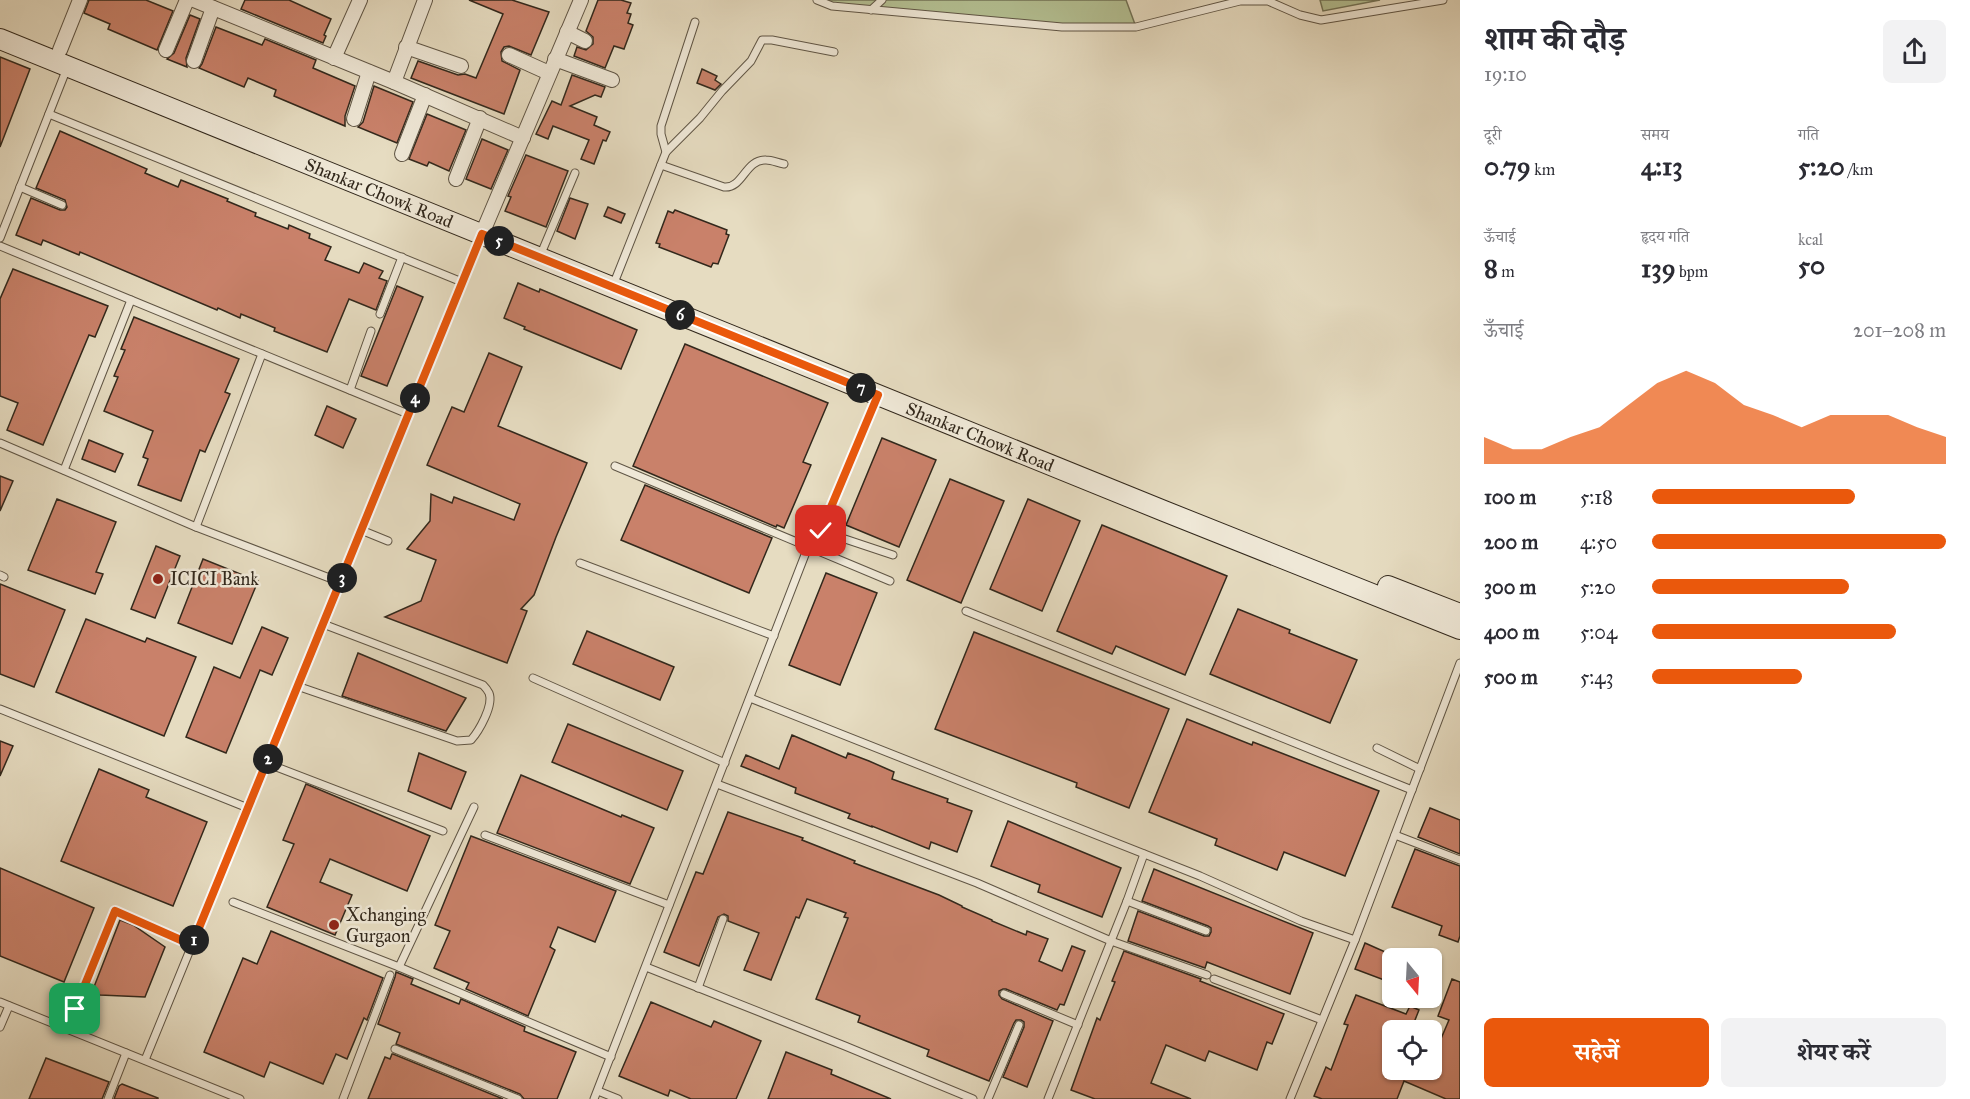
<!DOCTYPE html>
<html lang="hi">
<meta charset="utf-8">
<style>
:root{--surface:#fff;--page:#f2f2f3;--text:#2b2b33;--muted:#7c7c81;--accent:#ea580c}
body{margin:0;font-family:"IM FELL Great Primer","Noto Serif Devanagari",serif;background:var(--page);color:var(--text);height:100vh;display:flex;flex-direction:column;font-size:22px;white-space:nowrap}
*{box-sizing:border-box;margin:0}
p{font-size:20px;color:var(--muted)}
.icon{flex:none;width:33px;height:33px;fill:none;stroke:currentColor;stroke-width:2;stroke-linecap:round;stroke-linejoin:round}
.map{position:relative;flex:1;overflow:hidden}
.sheet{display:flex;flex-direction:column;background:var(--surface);width:510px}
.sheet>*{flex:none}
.needle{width:39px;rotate:162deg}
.fabs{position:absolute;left:1382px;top:948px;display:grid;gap:12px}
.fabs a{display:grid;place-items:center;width:60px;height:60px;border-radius:9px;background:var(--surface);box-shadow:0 2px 4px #0004;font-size:30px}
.pin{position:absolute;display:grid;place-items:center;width:51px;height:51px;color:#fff;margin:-26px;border-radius:12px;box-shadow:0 3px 9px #0006}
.km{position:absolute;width:30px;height:30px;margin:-15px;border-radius:50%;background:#222;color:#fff;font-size:16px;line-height:30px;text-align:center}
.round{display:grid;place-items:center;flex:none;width:63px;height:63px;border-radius:9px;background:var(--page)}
.summary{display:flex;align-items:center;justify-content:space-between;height:102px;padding:0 24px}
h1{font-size:33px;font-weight:700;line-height:45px}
.figures{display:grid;grid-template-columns:repeat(3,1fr);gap:9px;height:102px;padding:6px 24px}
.figures div{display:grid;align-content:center}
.figures b{font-size:26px;font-weight:700}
.figures small{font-size:16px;font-weight:400}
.figures p{font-size:16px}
.chart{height:168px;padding:12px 24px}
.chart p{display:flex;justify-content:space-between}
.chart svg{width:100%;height:108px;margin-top:6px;fill:var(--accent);opacity:.7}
.primary-button{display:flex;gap:12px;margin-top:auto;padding:12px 24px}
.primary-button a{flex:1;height:69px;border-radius:9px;background:var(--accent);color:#fff;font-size:24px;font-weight:700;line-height:69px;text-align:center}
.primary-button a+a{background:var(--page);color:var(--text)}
ul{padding:0 24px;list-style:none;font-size:20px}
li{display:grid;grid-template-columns:96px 72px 1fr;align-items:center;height:45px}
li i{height:15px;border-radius:8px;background:var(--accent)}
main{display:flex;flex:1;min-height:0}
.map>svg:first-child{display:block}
.green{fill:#b4c093;stroke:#737458;stroke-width:1.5}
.building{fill:#c9816a;stroke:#32281c;stroke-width:1.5}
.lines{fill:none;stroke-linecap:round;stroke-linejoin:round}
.lane-casing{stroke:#5f5545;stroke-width:9}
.street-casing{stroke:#5f5545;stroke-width:16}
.secondary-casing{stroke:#32281c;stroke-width:22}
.lane{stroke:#efe8d7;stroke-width:7}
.street{stroke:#efe8d7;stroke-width:14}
.secondary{stroke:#efe8d7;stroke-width:20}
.route-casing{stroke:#fff;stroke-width:12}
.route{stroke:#ea580c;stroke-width:8}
.poi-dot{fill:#8f2418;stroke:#efe8d7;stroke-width:2}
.labels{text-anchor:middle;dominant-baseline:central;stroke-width:5;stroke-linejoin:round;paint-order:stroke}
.street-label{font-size:18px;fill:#32281c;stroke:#efe8d7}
.poi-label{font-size:18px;fill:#32281c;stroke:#efe8d7;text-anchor:start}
</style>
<main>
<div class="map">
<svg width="1460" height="1099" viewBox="0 0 1460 1099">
<rect width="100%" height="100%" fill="#e6dcc1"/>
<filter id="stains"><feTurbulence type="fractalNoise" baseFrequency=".00333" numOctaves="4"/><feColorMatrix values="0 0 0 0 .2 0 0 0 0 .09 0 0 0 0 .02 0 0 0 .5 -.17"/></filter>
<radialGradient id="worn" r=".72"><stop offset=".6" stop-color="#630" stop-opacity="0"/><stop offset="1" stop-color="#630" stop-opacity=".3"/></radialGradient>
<g class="green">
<polygon points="817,0 1126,0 1136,27 1062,27 832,6"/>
<polygon points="1320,0 1380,0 1323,11"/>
</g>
<g class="building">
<polygon points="89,0 146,0 173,11 157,50 108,29 110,24 84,13"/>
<polygon points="245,0 289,0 331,19 324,35 326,36 323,43 241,9"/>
<polygon points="469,0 512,0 549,12 531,55 509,46 504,47 501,52 502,61 520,70 504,114 411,78 418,61 458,75 465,74 476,78 503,14"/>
<polygon points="598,0 621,0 631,3 627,13 631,14 628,23 633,25 624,49 614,46 605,68 574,56 577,47 586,50 593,44 593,37 586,31"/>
<polygon points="190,15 200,19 186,58 187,67 167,59 174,53"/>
<polygon points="216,27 262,45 265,39 316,60 313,68 355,86 345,116 345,126 274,96 276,90 248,78 244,87 199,68 202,64"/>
<polygon points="0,57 30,69 0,147"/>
<polygon points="702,69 717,76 715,80 721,84 715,90 697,83"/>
<polygon points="572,75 605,87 601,97 595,95 570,106 597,117 594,125 610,132 606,141 603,140 594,164 581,159 589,140 553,126 548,139 536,134 552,101 561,105"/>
<polygon points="374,86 413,102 397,143 358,127 363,122"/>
<polygon points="427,114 466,130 449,171 429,162 427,166 409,159"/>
<polygon points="60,131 147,169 145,173 178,187 181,180 228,199 227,201 256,213 255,216 288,229 289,225 310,234 309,238 331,247 325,260 359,273 364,263 383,271 379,278 387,281 376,310 349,299 327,352 274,331 275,328 241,314 240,318 218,308 217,310 80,252 79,255 43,240 41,245 16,235 31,198 60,210 65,210 67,207 65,200 36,188"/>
<polygon points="482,139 508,150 491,189 466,179"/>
<polygon points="526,155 568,171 546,227 505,211 511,197 508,196"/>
<polygon points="570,198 588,204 575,239 557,231"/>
<polygon points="608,207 625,214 621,223 604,216"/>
<polygon points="675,210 727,230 726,234 729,235 718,264 713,263 711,267 659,247 660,244 656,243 668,211 673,213"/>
<polygon points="13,269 108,306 95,337 89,335 43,445 7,430 18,403 0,396 0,299"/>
<polygon points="518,283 539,292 540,289 637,330 621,369 524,329 525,327 504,318"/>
<polygon points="397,286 423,297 387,386 361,376"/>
<polygon points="134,317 239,359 225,392 230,394 205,452 200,450 181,501 138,485 148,459 143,457 153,431 104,411 118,377 114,376 125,350 121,349"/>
<polygon points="685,344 828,403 803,462 811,465 784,528 777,525 776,527 633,466"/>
<polygon points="489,353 522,367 498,426 587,463 556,537 534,595 521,609 527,611 507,663 385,617 421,601 436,560 407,549 430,521 431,494 452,503 454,497 514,520 520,504 427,465 452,407 464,412"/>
<polygon points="327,406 356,419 343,448 315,435"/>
<polygon points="882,438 936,460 899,547 846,525"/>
<polygon points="89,440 123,454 115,472 82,459"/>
<polygon points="0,476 13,481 0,511"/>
<polygon points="950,479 1004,501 961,603 907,580"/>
<polygon points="645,485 772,538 749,593 621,540"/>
<polygon points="57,499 116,522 96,572 103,574 95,594 28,570"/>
<polygon points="1028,499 1080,521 1042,611 990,589"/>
<polygon points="1102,525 1227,576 1185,675 1116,646 1112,654 1057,631"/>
<polygon points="156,546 180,556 155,618 131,609"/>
<polygon points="203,559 258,581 232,644 178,623"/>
<polygon points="826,573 877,593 840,685 789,665"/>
<polygon points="0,584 65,610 34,687 0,674"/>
<polygon points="1238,609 1290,630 1289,633 1357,660 1330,723 1210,674"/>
<polygon points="86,619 145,642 147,638 196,657 164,736 56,692"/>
<polygon points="262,627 288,638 272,675 260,670 226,753 186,737 214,667 240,678"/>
<polygon points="587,631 674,667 660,700 573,664"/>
<polygon points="974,632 1169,709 1129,808 1076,787 1077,783 935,729"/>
<polygon points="358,653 466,698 446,731 342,696"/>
<polygon points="1187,719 1252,745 1253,742 1379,791 1345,876 1284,852 1277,870 1215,845 1217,839 1149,812"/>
<polygon points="568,724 683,771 667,810 552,762"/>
<polygon points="792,735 846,758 848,753 869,761 894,772 892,779 948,799 947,802 972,811 957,852 931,842 929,849 872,826 872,827 848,818 850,814 795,793 796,788 741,766 746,755 779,769"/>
<polygon points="0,741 13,746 0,776"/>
<polygon points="419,753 466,772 451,809 408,791"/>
<polygon points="99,769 149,790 146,797 207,822 173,906 61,861"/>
<polygon points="521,775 621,817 622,815 654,828 630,884 497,833"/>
<polygon points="306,784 430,836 407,891 330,859 320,882 352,895 335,935 267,907 294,844 283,840"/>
<polygon points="1430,808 1460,820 1460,854 1418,837"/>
<polygon points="728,812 803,838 802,840 855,861 854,863 939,895 962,906 962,907 992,920 992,921 1026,935 1027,931 1048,939 1039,961 1062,971 1072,946 1085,951 1064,1005 1060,1004 1057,1010 1006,989 1003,989 999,991 999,995 1002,999 1053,1021 1027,1087 1003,1077 1024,1027 1024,1022 1021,1020 1016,1020 1014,1023 989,1081 927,1056 929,1050 858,1022 860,1016 816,999 848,918 844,917 846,913 813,901 807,899 799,918 796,917 771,980 744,970 759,933 728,921 728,916 724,914 718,917 699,966 664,952 696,872 703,874"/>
<polygon points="1008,821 1121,868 1102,917 1038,892 1040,885 991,866"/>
<polygon points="471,836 616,891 595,942 558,927 550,947 555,950 528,1016 466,989 469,983 434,968 450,931 435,925"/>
<polygon points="1415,849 1460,866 1460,936 1458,942 1439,935 1442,926 1392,907"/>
<polygon points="0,868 94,908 64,982 0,956"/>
<polygon points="1154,869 1313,933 1290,994 1207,962 1205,968 1128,941 1138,911 1204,936 1209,936 1211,932 1211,928 1208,926 1142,901"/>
<polygon points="120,920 133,925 165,947 145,997 100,995 92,992"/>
<polygon points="271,931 383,978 367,1020 364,1018 347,1059 336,1054 323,1084 270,1062 264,1077 204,1052 243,958 257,964"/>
<polygon points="1365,943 1392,955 1392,983 1355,969"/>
<polygon points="1124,951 1201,979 1200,981 1284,1014 1272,1044 1267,1042 1257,1070 1209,1051 1205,1061 1166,1045 1151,1083 1191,1099 1095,1099 1071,1090 1097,1018 1100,1020 1115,982 1112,981"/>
<polygon points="396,972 413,979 411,984 459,1004 461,999 525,1027 524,1031 576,1052 557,1099 524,1099 520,1094 396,1044 400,1033 378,1024 395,977"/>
<polygon points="1452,979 1460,982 1460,1099 1446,1099 1404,1081 1397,1099 1322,1099 1314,1096 1326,1067 1331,1070 1348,1025 1344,1024 1356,995 1406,1014 1410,1006 1419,1010 1411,1030 1392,1030 1392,1070 1431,1070 1431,1062 1449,1020 1438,1016"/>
<polygon points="651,1002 711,1027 714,1021 761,1041 736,1099 691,1099 670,1090 668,1096 619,1076"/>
<polygon points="786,1052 832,1070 831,1074 891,1099 768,1099"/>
<polygon points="392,1054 393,1054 503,1099 368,1099 385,1057 390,1059"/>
<polygon points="46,1058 109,1082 102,1099 29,1099"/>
<polygon points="122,1084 158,1098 158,1099 114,1099 119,1086"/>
</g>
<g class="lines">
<g class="lane-casing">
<g id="lane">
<polyline points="817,0 832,6 1062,27 1136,27 1240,1 1268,1 1300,15 1321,20 1443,0"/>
<polyline points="871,10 882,0"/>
<polyline points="49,114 462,282"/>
<polyline points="666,152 661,134 661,126 695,22"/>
<path d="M 661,165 L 724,187 C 743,189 745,159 766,160 C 772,160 778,163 784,164"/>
<polyline points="20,187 62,205"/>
<polyline points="0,238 67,68"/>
<polyline points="0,246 408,414"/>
<polyline points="543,249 575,173"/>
<polyline points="616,278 666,152 700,118 722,91 751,61 762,40 772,40 834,52"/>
<polyline points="380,314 402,257"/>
<polyline points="350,390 371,331"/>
<polyline points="0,443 196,527 340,582"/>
<polyline points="615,466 890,581"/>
<polyline points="64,470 131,300"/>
<polyline points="196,527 262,354"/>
<polyline points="361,530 388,541"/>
<polyline points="821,531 893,555"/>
<polyline points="580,563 774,636"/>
<polyline points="0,575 4,577"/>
<polyline points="966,611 1412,790"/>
<polyline points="533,678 725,763"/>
<path d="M 297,686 L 457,741 L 471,740 C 479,731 494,705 489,693 C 488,691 485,687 483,685 L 323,624"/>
<polyline points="750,698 1200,876 1301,921 1355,940"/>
<polyline points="0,709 248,808"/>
<polyline points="1377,748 1420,769"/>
<polyline points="266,763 443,831"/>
<polyline points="717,784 977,883 1111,941 1207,975"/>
<polyline points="485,835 669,905"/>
<polyline points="1395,835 1460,860"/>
<polyline points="1127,901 1206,931"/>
<polyline points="233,902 399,967 611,1057"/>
<polyline points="399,967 474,807"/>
<polyline points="646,967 845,1046 973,1099"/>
<polyline points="1214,979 1322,1020"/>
<polyline points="698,988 723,919"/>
<polyline points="1004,994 1078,1025"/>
<polyline points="0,1002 240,1099"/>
<polyline points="0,1027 9,1006"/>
<polyline points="67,1029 115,911 192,945"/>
<polyline points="395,1049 518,1099"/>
<polyline points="145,1060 482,235"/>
<polyline points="598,1091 618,1099"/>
<polyline points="108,1099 126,1053"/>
<polyline points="343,1099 390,975"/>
<polyline points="594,1099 808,547 821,531 878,395"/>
<polyline points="988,1099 1019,1025"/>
<polyline points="1048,1099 1127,901 1144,854"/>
<polyline points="1290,1099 1355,940 1460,663"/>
</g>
</g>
<g class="street-casing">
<g id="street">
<polyline points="194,0 394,82 523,138"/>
<polyline points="567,32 585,41"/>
<polyline points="406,47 461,66"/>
<polyline points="60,50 80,0"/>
<polyline points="166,50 187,0"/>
<polyline points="509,55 549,73"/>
<polyline points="334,58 360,0"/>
<polyline points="555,59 612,80"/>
<polyline points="194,61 213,8"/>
<polyline points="394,82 425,0"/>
<polyline points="354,119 369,72"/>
<polyline points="402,154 425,95"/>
<polyline points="456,179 480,118"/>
<polyline points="482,234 581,0"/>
</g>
</g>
<g class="secondary-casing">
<g id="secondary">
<polyline points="0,39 1164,511 1460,629"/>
<polyline points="1388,586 1460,614"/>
</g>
</g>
<use href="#lane" class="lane"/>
<use href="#street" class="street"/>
<use href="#secondary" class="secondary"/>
</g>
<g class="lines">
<g class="route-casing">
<polyline id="route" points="75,1009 115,911 192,945 482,234 878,395 821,531"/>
</g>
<use href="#route" class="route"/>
</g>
<g class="poi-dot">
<circle cx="158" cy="579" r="6"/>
<circle cx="334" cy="925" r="6"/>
</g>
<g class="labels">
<g class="street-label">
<text transform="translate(379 193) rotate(22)">Shankar Chowk Road</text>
<text transform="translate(980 437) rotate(22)">Shankar Chowk Road</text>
</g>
<g class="poi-label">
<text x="170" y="579">ICICI Bank</text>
<text x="346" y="915">Xchanging<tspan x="346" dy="21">Gurgaon</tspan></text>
</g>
</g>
<rect width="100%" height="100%" filter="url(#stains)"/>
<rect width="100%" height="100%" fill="url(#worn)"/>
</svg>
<div class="fabs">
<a><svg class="needle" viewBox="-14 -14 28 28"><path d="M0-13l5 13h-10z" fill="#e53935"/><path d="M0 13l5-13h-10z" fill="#7c7c81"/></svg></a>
<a><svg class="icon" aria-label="locate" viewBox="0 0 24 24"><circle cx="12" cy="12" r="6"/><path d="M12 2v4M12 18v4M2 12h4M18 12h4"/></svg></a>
</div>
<div class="pin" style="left:75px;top:1009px;background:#1e9e55"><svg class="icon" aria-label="arrive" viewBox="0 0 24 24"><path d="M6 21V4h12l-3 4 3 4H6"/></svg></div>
<div class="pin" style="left:821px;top:531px;background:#d93025"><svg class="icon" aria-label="check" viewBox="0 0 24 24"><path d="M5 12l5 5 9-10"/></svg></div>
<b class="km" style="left:194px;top:940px">1</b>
<b class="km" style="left:268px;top:759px">2</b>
<b class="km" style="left:342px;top:578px">3</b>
<b class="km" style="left:415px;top:398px">4</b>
<b class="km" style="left:499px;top:241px">5</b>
<b class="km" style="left:680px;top:315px">6</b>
<b class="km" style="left:861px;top:388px">7</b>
</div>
<section class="sheet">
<div class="summary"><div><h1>शाम की दौड़</h1><p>19:10</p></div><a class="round"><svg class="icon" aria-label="share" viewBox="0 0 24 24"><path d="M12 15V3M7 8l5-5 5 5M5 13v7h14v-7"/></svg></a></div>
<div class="figures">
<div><p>दूरी</p><b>0.79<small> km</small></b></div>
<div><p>समय</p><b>4:13</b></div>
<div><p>गति</p><b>5:20<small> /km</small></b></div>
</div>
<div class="figures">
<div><p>ऊँचाई</p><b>8<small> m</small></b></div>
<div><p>हृदय गति</p><b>139<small> bpm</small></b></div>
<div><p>kcal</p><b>50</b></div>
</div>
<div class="chart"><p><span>ऊँचाई</span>201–208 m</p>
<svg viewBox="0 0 160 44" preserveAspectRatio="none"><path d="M0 44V33L10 38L20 38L30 33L40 29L50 20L60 11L70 6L80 11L90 20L100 24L110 29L120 24L130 24L140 24L150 29L160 33V44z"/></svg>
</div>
<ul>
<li><b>100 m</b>5:18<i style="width:69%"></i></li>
<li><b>200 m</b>4:50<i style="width:100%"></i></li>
<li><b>300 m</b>5:20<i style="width:67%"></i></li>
<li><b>400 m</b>5:04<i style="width:83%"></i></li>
<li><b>500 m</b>5:43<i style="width:51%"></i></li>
</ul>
<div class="primary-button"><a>सहेजें</a><a>शेयर करें</a></div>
</section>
</main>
